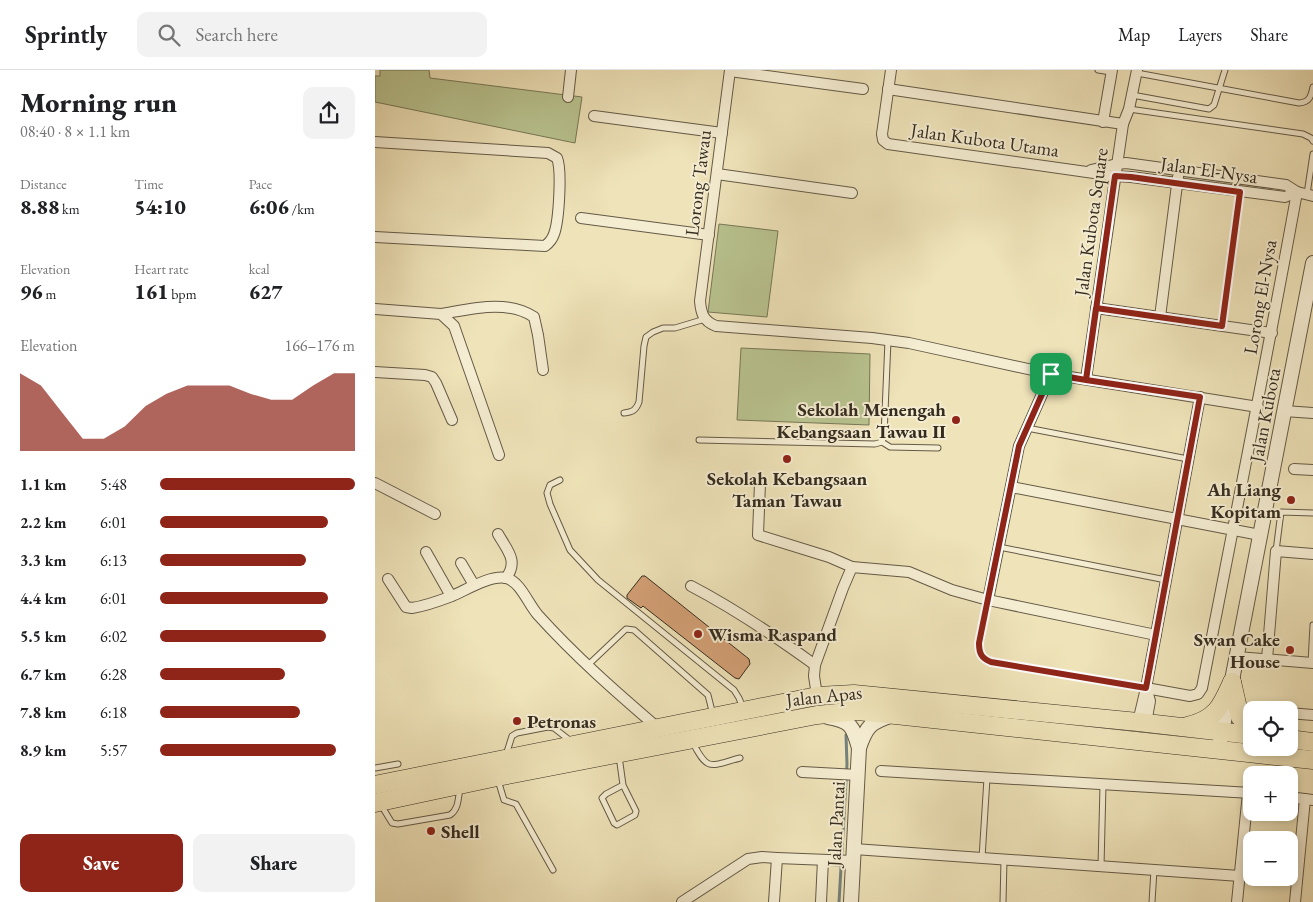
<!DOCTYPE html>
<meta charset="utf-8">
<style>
:root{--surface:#fff;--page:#f2f2f2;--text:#202124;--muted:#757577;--line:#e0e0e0;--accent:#8f2418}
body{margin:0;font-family:"EB Garamond",serif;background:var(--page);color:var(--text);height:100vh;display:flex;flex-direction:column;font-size:19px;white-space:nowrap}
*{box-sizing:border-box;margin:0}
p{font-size:16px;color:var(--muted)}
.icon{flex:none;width:28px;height:28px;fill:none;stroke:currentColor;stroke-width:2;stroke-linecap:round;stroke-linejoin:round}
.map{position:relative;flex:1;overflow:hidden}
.panel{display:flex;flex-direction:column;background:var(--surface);width:375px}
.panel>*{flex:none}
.fabs{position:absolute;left:868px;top:631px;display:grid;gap:10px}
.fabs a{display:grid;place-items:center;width:55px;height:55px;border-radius:10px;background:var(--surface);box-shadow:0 2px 8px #0003;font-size:25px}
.pin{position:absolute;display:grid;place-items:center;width:42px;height:42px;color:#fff;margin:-21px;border-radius:10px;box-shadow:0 2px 8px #0006}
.round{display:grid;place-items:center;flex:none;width:52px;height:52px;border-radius:10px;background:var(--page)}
.headline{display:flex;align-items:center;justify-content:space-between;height:85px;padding:0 20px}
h1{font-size:28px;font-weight:800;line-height:38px}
.figures{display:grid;grid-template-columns:repeat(3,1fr);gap:8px;height:85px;padding:5px 20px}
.figures div{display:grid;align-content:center}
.figures b{font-size:21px;font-weight:800}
.figures small{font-size:14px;font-weight:400}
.figures p{font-size:14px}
.chart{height:140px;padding:10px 20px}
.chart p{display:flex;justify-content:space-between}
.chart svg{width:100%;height:90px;margin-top:5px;fill:var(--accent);opacity:.7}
.button{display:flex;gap:10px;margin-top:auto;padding:10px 20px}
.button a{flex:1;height:58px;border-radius:10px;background:var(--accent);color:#fff;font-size:20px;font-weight:800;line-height:58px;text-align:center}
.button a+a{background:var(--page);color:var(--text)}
ul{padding:0 20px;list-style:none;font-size:16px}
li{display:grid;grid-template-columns:80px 60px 1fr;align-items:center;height:38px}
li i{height:12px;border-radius:6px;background:var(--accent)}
header{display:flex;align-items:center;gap:30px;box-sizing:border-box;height:70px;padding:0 25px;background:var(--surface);border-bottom:1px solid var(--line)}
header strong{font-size:24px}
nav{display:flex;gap:28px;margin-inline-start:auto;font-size:18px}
.search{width:350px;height:45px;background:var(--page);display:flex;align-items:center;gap:12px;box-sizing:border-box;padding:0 18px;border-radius:10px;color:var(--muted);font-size:19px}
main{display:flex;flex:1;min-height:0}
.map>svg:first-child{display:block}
.green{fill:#b9c490;stroke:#777858}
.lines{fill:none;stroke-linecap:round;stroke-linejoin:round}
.stream{stroke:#75827c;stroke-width:3}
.building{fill:#d4a076;stroke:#352c1f}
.service-casing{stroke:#645a46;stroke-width:7}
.minor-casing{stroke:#645a46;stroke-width:12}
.tertiary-casing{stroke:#645a46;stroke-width:16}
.trunk-casing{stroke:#352c1f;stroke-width:19}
.service{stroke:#f5edd2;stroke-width:5}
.minor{stroke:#f5edd2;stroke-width:10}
.tertiary{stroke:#f5edd2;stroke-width:14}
.trunk{stroke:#efe3b9;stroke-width:18}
.route-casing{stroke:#fff;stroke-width:10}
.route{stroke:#8f2418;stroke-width:6}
.poi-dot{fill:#8f2418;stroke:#f5edd2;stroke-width:2}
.labels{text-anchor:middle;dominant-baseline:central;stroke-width:4;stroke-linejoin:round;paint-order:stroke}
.street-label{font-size:19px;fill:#352c1f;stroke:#f5edd2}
.poi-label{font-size:19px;font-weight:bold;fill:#352c1f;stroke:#f5edd2;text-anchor:end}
</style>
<header>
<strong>Sprintly</strong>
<div class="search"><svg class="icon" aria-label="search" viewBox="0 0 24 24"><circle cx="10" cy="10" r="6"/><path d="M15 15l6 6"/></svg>Search here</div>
<nav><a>Map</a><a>Layers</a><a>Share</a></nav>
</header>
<main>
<section class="panel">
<div class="headline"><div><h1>Morning run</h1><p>08:40 · 8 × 1.1 km</p></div><a class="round"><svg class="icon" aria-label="share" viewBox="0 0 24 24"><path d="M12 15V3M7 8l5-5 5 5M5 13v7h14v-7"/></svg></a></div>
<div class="figures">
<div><p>Distance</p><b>8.88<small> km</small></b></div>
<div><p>Time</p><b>54:10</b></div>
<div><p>Pace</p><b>6:06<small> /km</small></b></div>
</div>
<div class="figures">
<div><p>Elevation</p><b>96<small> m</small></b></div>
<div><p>Heart rate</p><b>161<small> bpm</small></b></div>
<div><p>kcal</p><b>627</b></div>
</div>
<div class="chart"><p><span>Elevation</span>166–176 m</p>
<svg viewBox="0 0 160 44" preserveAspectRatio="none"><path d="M0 44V6L10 12L20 25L30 38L40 38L50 32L60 22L70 16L80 12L90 12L100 12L110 16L120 19L130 19L140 12L150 6L160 6V44z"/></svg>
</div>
<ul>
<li><b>1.1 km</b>5:48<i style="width:100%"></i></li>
<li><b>2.2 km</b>6:01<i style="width:86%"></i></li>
<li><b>3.3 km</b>6:13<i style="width:75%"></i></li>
<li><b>4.4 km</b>6:01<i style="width:86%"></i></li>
<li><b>5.5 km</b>6:02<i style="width:85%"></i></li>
<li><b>6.7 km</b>6:28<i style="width:64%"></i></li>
<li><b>7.8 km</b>6:18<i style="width:72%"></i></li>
<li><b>8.9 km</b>5:57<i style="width:90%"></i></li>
</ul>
<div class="button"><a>Save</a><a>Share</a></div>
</section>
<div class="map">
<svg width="938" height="832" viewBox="0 0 938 832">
<rect width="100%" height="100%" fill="#efe3b9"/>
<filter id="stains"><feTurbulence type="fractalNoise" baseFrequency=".004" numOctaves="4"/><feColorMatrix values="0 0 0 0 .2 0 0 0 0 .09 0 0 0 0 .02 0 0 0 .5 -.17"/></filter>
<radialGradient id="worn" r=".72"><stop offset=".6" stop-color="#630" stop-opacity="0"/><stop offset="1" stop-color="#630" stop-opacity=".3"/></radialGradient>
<g class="green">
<polygon points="5,0 54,0 55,8 207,27 200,73 0,32 0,6 5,6"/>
<polygon points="344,154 403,161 392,247 333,242"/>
<polygon points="366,278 495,284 494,355 362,350"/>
</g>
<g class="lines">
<polyline class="stream" points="464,832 472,694 471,665"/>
</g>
<polygon class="building" points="267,506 270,506 374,589 375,594 364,609 360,608 268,536 266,538 252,528 252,525"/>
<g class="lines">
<g class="service-casing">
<g id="service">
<polyline points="723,0 736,2"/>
<path d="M 762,3 L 924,33 C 935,32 936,26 938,17"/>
<polyline points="757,25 834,39 839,35 850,0"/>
<polyline points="754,39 928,64 936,68 938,71"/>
<polyline points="932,124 938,84"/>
<polyline points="847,256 865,122"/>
<path d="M 249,343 C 258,342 261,340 264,332 L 269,276 L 271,267 L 278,262 L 288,258 L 300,258 L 330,249"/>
<polyline points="652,358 813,389"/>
<polyline points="324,370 500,374 507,372 509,366 513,270"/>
<polyline points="507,372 515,377 563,378"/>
<polyline points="185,410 175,415 172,423 175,434 195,480 223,510 359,620 364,628 368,638"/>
<polyline points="624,477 791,510"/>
<polyline points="901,481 906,442 938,443"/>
<path d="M 613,530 L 604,579 C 606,586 609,589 616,592 L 771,618"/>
<polyline points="936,593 938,555"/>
<polyline points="212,596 251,559 259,560 333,625 338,645"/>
<path d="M 318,673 C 333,702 335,696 365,688"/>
<polyline points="131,685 137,666 142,663 173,657 179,658 197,672"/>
<polyline points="244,686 248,715 261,741 260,745 242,755 239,753 227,728 231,724 248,715"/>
<polyline points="0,698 23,694"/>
<polyline points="123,710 129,730 141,734 178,800"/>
<path d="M 6,735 L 17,753 L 23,754 L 75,745 C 84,739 83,728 85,718"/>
<polyline points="607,788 612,708"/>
<polyline points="726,796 728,715"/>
<polyline points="628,832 629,790"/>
<polyline points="777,832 779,800"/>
</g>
</g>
<g class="minor-casing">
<g id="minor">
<path d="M 355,0 L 325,231 C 326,243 328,251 341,256 L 497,268 L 534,273 L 676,304 L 883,337"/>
<polyline points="516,0 507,64 508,70 513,74 740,106 756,107 910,127 922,122"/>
<polyline points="355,1 488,19"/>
<polyline points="513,19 748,54"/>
<polyline points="193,27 196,0"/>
<polyline points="219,46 347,63"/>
<polyline points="728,52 737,0"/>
<path d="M 0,72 L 173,83 L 182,88 C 187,100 184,151 179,164 C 177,170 174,173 170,176 L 0,167"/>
<polyline points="716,100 742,94 751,93 911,115 922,122 938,126"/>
<polyline points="342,104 477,123"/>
<polyline points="206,148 334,165"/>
<polyline points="721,238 897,263"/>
<polyline points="0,239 66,244 79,256 124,385"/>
<path d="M 66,244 C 96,239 132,229 159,247 L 163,265 L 168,300"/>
<polyline points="785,247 803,107"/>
<polyline points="0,302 50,305 57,307 61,313 77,350"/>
<polyline points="711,309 748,54 754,39 762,0"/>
<polyline points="909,341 938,343"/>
<polyline points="919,399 938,400"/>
<polyline points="0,413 60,444"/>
<polyline points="385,413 383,465 454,487 477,497"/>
<polyline points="636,417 885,465"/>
<path d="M 123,464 C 132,480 144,491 131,508"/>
<polyline points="51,482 76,526"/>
<polyline points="86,493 99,515"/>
<path d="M 13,509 L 31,537 L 37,538 C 50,536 64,531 77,526 C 91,520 115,505 131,508 C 146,512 153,534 163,545 C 200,586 241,622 283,658"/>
<path d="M 316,516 C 360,539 400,566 440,595"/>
<polyline points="613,530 644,376 676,304"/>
<polyline points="862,587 938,593"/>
<polyline points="892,589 901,481 938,484"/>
<path d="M 771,618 L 815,626 L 823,624 L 827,618 C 859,453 892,288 922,122"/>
<polyline points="442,626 439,606 440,595 468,518 477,497 534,502 577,520 613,530 781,565"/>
<polyline points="863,639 877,640"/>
<polyline points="914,643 938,645"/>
<polyline points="763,652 771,618 825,327"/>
<polyline points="771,653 775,631 773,624"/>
<polyline points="506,701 876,723"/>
<polyline points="427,702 483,705"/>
<polyline points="914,727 938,730"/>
<polyline points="479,779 865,806"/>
<polyline points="307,832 373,789 387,787 402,788"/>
<polyline points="399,832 402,788 479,791"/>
<polyline points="446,832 448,790"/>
<polyline points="862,832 873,723"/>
<polyline points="920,832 930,729"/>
</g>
</g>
<g class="tertiary-casing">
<g id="tertiary">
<path d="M 453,647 C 477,651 478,657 484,678 L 476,832"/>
<polyline points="845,672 938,193"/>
<path d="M 484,678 C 491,657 495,652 518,645"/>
</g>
</g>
<g class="trunk-casing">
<g id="trunk">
<polyline points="857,612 865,647 876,660"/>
<path d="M 812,656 C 840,650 846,637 857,612"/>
<polyline points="914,669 938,672"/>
<polyline points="0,715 442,626 479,624 763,652 876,665"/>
<polyline points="0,733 122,707 442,645 483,641 938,690"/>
</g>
</g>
<use href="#service" class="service"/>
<use href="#minor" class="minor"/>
<use href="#tertiary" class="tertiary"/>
<use href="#trunk" class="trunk"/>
</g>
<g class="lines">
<g class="route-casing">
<path id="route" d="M 676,304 L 644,376 L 604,573 C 604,583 606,588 616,592 L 771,618 L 825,327 L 711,310 L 721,238 L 847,256 L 865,122 L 756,107 L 740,106 L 711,310 L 676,304"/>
</g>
<use href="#route" class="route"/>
</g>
<g class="poi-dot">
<circle cx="581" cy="350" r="5"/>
<circle cx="412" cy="389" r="5"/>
<circle cx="916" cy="430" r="5"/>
<circle cx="323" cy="564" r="5"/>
<circle cx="915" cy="580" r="5"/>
<circle cx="142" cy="651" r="5"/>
<circle cx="56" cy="761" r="5"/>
</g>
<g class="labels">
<g class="street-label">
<text transform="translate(610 70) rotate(8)">Jalan Kubota Utama</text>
<text transform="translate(834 100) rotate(8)">Jalan El-Nysa</text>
<text transform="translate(323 113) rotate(-83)">Lorong Tawau</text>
<text transform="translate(716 152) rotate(-82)">Jalan Kubota Square</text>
<text transform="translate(885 227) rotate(-80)">Lorong El-Nysa</text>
<text transform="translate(890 345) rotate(-79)">Jalan Kubota</text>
<text transform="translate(449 626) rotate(-6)">Jalan Apas</text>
<text transform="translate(461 754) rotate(-87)">Jalan Pantai</text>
</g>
<g class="poi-label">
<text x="571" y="339">Sekolah Menengah<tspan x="571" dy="22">Kebangsaan Tawau II</tspan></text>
<text x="412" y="408" text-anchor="middle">Sekolah Kebangsaan<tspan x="412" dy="22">Taman Tawau</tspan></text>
<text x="906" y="419">Ah Liang<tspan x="906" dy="22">Kopitam</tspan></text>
<text x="333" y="564" text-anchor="start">Wisma Raspand</text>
<text x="905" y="569">Swan Cake<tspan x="905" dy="22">House</tspan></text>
<text x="152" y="651" text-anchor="start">Petronas</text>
<text x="66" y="761" text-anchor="start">Shell</text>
</g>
</g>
<rect width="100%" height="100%" filter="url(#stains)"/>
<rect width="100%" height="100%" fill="url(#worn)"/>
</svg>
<div class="fabs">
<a><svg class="icon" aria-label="locate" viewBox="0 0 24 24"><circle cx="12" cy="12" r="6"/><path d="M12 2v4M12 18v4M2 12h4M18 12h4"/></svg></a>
<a>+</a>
<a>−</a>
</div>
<div class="pin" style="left:676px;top:304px;background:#1e9e55"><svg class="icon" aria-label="arrive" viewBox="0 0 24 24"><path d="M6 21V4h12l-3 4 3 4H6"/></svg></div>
</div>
</main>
